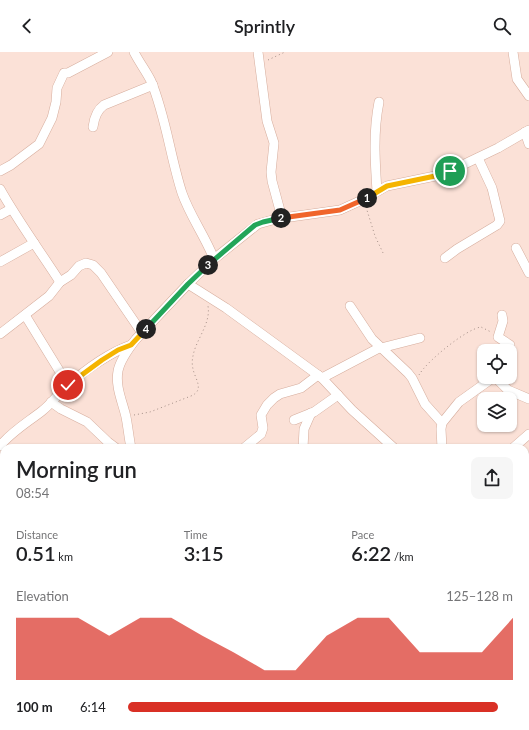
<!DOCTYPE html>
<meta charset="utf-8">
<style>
:root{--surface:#fff;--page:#f6f6f6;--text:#202124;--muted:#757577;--accent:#d93025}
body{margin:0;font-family:Lato,sans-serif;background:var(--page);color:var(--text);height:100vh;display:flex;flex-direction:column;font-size:15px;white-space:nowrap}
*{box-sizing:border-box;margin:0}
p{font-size:13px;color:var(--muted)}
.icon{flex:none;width:22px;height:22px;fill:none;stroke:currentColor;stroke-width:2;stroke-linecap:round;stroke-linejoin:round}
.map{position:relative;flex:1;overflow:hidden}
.sheet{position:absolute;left:0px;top:392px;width:529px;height:286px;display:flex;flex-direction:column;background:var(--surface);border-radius:12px 12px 0 0;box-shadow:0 1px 3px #0004}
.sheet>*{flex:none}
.fabs{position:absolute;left:477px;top:292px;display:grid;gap:8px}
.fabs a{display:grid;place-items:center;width:40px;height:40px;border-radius:8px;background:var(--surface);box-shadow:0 1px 3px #0004;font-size:20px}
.pin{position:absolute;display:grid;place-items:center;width:34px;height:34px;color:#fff;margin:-17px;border:2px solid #fff;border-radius:50%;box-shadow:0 1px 4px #0007}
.km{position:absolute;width:20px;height:20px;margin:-10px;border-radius:50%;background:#222;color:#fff;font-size:11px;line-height:20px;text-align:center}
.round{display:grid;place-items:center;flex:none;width:42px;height:42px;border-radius:8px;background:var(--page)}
.head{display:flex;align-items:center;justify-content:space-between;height:68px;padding:0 16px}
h1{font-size:22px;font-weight:600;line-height:30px}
.figures{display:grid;grid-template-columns:repeat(3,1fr);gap:6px;height:68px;padding:4px 16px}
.figures div{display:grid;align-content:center}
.figures b{font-size:20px;font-weight:600}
.figures small{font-size:11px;font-weight:400}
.figures p{font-size:11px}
.chart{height:112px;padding:8px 16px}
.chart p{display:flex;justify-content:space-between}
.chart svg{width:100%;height:72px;margin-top:4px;fill:var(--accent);opacity:.7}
ul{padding:0 16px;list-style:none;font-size:13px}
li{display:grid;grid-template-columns:64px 48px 1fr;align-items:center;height:30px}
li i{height:10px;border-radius:5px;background:var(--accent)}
header{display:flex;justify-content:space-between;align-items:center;height:52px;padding:0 16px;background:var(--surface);font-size:18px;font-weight:600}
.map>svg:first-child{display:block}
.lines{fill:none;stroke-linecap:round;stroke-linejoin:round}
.minor-casing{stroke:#d6ad9d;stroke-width:10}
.path{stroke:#a48f87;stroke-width:1;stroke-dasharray:1 3;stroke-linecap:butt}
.minor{stroke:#fff;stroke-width:9}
.split-1-casing{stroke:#fff;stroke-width:8}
.split-2-casing{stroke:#fff;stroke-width:8}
.split-3-casing{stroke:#fff;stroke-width:8}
.split-4-casing{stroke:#fff;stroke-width:8}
.split-5-casing{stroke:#fff;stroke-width:8}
.split-1{stroke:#f5b400;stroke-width:5}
.split-2{stroke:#f0652b;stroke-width:5}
.split-3{stroke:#22a559;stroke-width:5}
.split-4{stroke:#22a559;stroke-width:5}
.split-5{stroke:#f5b400;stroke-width:5}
</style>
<header><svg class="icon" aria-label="back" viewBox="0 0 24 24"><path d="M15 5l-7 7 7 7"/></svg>Sprintly<svg class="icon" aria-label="search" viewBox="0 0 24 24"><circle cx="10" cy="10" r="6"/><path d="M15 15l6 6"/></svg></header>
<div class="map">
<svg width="529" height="678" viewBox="0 0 529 678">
<rect width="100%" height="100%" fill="#fbe1d7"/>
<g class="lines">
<g class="minor-casing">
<g id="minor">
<path d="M 134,0 C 139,10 146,19 151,29 C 166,65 170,104 182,141 C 190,164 205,184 214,207"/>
<polyline points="258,0 267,69 274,91 271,120 272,129 282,166"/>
<polyline points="513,0 517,27 529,44"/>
<path d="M 93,75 C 94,67 97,58 104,53 L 153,33"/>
<polyline points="525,80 529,92"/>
<polyline points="0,119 11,113 39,92 52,66 56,50 57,36 64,21 68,21 108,0"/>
<path d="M 0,137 C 18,169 40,199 60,230"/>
<path d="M 377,139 C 375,109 373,80 379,50"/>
<polyline points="0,163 11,157"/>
<polyline points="516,196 529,221"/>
<polyline points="445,206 457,197 497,173 500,169 492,136 478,106"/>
<polyline points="0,210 34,191"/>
<polyline points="188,232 226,256 322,326 352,358 394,396"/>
<polyline points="350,254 372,287 408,321 412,326 425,352 442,371"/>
<polyline points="25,263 68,333"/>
<polyline points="502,263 503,269 498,285 510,293 510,299"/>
<polyline points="0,282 49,244 60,230 71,223 79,214 86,211 93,213 101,221 142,281"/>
<polyline points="495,325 508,338 529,347"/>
<polyline points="322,326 377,297 420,286"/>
<polyline points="51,350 61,357 87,370 108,390 116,396"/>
<polyline points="294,368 314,360 338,343"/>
<path d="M 0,394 C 11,380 28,370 42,359 C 51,352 58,342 66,335 C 84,319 109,301 131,293"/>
<path d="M 131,396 C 129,386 128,375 126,365 C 123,351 115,335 118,319 C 120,308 129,296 136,287 L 188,232 L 214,207 L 258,172 L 276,167 L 340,158 L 364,147 L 387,134 L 440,123 L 450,119 L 498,96 L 529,78"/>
<polyline points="244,396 261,382 263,376 261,363 267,353 274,346 280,342 301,336 318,323"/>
<polyline points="303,396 304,377 311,361"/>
<polyline points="442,396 441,377 442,371 459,350 494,325"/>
<polyline points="513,396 529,382"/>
<polyline points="525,425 529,428"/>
<polyline points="525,631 529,632"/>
<polyline points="96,674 96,678"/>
<polyline points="167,674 169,678"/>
<polyline points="329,674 332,678"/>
<polyline points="516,674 517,678"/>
<polyline points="285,678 292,674"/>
</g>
</g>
<g class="path">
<polyline points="268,8 285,0"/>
<polyline points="366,155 375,184 384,203"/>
<path d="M 419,323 C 426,310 466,277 481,275 L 491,280"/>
<path d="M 134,363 L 150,360 L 191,344 C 205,338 195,327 193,317 C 192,313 192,308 193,304 C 196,287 211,272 208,254"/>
</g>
<use href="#minor" class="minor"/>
</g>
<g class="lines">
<g class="split-1-casing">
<polyline id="split-1" points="367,146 387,134 440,123 450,119"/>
</g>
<g class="split-2-casing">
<polyline id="split-2" points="281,166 340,158 367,146"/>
</g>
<g class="split-3-casing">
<polyline id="split-3" points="208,213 255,173 263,170 281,166"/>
</g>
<g class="split-4-casing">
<polyline id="split-4" points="146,277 188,232 208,213"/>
</g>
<g class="split-5-casing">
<polyline id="split-5" points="68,333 102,308 118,298 131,293 146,277"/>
</g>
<use href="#split-1" class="split-1"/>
<use href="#split-2" class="split-2"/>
<use href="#split-3" class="split-3"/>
<use href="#split-4" class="split-4"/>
<use href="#split-5" class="split-5"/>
</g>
</svg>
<div class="fabs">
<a><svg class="icon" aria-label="locate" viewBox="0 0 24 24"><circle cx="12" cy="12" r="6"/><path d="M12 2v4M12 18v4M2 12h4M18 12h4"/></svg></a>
<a><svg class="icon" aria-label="layers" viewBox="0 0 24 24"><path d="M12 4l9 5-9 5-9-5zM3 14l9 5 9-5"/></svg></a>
</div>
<div class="pin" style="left:450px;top:119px;background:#1e9e55"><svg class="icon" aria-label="arrive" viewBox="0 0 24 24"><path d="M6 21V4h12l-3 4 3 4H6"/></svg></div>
<div class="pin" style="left:68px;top:333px;background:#d93025"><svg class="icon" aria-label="check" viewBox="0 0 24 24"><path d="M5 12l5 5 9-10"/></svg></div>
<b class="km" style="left:367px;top:146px">1</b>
<b class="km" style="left:281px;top:166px">2</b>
<b class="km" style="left:208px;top:213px">3</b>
<b class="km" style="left:146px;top:277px">4</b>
<section class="sheet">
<div class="head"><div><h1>Morning run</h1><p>08:54</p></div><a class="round"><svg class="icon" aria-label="share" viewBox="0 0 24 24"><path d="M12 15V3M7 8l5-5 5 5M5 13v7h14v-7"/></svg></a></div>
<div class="figures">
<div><p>Distance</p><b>0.51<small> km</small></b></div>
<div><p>Time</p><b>3:15</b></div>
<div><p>Pace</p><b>6:22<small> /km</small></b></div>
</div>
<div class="chart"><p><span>Elevation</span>125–128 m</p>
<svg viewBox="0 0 160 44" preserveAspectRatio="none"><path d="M0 44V6L10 6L20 6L30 17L40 6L50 6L60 17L70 27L80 38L90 38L100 17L110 6L120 6L130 27L140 27L150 27L160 6V44z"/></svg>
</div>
<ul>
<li><b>100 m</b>6:14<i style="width:96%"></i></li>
</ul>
</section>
</div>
